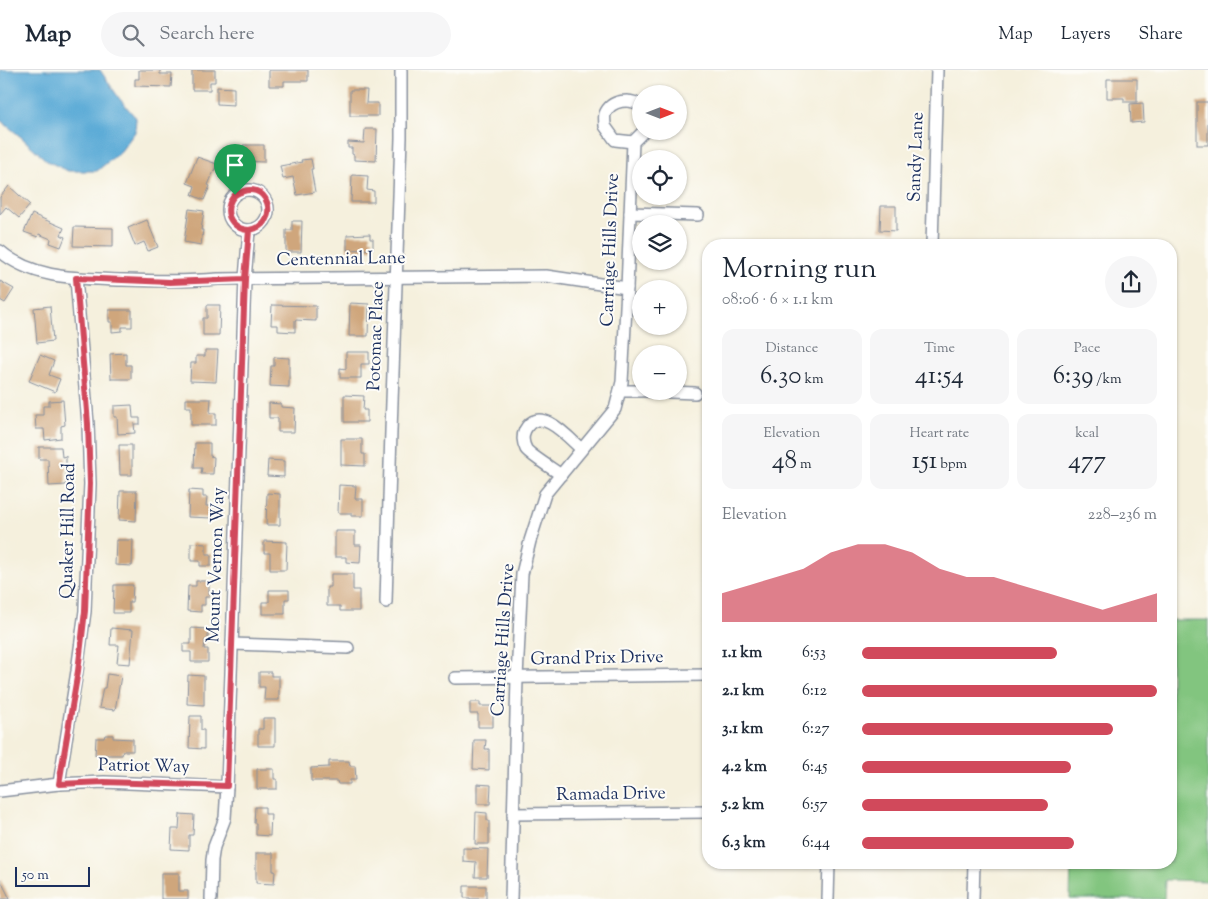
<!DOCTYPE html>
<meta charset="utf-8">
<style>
:root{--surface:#fff;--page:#f6f6f7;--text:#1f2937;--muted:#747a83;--line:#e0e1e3;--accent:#d1495b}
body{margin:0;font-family:"Sorts Mill Goudy",serif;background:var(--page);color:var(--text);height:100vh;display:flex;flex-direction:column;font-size:19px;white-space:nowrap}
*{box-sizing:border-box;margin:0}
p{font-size:16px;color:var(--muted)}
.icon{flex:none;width:28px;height:28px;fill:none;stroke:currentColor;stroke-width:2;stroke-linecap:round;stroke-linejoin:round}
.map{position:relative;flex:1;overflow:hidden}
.side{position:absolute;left:702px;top:169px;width:475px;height:630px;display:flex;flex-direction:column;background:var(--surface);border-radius:20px;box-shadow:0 1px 4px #0004}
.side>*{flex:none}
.needle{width:32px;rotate:90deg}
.buttons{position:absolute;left:632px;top:15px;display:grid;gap:10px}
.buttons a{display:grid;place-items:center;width:55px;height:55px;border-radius:50%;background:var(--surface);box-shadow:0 1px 4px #0004;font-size:25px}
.scale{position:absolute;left:15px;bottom:12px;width:75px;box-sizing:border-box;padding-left:5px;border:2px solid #1b2f5e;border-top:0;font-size:14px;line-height:18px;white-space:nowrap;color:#1b2f5e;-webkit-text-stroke:4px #fdfcf7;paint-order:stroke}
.pin{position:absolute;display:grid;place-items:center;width:42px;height:42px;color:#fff;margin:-51px -21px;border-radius:50% 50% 50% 0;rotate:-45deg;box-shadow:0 0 5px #0007}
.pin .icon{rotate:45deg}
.round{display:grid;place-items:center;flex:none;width:52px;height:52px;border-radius:26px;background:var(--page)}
.head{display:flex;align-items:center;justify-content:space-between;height:85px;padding:0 20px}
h1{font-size:28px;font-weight:600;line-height:38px}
.figures{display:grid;grid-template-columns:repeat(3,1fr);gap:8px;height:85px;padding:5px 20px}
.figures div{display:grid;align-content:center;border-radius:12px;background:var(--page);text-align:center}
.figures b{font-size:25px;font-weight:600}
.figures small{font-size:14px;font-weight:400}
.figures p{font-size:14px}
.chart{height:140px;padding:10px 20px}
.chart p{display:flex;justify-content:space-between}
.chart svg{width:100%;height:90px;margin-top:5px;fill:var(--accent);opacity:.7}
ul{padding:0 20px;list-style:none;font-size:16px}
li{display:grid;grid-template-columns:80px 60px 1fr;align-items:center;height:38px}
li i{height:12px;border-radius:6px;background:var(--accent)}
header{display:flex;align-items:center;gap:30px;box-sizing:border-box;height:70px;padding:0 25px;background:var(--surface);border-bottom:1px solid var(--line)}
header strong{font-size:24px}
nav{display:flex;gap:28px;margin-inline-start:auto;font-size:18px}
.search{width:350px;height:45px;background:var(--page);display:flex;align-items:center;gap:12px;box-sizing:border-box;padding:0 18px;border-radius:28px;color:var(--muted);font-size:19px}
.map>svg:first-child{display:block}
.green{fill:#82c57f;stroke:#4e7a6e}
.water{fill:#5dacd7;stroke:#3c6e9a}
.building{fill:#cfa67b}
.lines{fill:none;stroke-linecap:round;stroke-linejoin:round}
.street-casing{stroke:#88909e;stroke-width:14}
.street{stroke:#fff;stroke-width:11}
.route-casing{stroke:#fff;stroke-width:10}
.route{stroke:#d1495b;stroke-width:6}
.labels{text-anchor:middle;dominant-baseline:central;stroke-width:4;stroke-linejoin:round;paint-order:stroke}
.street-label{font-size:18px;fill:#1b2f5e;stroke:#fdfcf7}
</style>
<header>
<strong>Map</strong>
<div class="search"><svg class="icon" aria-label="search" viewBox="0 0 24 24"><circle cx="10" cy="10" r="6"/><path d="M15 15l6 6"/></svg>Search here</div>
<nav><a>Map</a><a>Layers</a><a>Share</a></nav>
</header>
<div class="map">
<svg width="1208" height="829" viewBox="0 0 1208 829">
<rect width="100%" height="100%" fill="#fdfcf7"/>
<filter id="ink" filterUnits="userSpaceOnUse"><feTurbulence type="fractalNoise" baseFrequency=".02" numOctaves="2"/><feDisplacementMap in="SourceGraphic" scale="10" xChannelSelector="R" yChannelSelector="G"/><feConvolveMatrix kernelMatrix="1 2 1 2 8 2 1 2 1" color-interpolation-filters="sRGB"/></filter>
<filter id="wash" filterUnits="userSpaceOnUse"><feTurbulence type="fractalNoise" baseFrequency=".0096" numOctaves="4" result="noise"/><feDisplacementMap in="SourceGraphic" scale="20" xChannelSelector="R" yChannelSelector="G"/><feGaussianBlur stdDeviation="1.12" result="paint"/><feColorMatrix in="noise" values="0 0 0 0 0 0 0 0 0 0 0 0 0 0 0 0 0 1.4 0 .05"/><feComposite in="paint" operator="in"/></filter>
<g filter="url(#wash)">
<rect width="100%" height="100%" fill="#f5f0dd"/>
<polygon class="green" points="1171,550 1208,550 1208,811 1165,810 1164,829 1070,829 1071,793 1171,792"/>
<polygon class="water" points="0,0 100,0 119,28 136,48 135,62 121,81 97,101 68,101 47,91 21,67 0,50"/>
<g id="blocks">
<g class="building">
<polygon points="139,0 160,0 160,4 172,4 171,17 135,16 135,9 139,9"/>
<polygon points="192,0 215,0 215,12 210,12 210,20 192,20"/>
<polygon points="269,0 308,0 308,11 284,11 284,16 269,16"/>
<polygon points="1107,9 1137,9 1137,32 1124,32 1124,28 1107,28"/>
<polygon points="217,17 234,18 234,35 217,34"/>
<polygon points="350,20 367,20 366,33 378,33 378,46 350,46"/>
<rect x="1197" y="32" width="11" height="43"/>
<polygon points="1143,33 1144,52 1131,53 1130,34"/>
<polygon points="365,59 377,59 376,91 354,90 354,85 352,84 352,78 348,78 348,72 364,73"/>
<polygon points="243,75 264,75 264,92 237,91 237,80 243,80"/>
<polygon points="197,87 217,94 208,115 210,116 204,130 192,125 195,116 187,113"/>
<polygon points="311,89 313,99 311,99 315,122 297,125 293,107 283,109 280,96 302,92 301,90"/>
<polygon points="352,105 368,106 367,120 374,121 374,132 351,132"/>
<polygon points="9,116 30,135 19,148 6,137 0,144 0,127"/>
<polygon points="881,136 896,136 896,161 880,160"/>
<polygon points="189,139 204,141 201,160 203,160 201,175 184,172"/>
<polygon points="32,144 64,158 61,165 65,167 61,177 50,173 51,169 39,164 38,167 24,162"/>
<polygon points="147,150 158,177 148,181 144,172 135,176 128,158"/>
<polygon points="292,151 302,151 301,182 286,182 286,160 292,160"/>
<polygon points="74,157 113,158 113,177 73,176"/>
<polygon points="370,164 370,169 373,169 373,179 347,180 347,165"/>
<polygon points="0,211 14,219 5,233 0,230"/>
<polygon points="350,233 369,234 368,266 349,266"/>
<polygon points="207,235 220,235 219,265 203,265 203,248 207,248"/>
<polygon points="272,235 316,236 316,251 295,250 295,262 278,261 278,255 271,255"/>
<polygon points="50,236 53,271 37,273 34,238"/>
<polygon points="109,240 132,240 132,257 122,257 122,261 112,262 112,252 109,252"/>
<polygon points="205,280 218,280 216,312 190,311 191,293 196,293 196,286 205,286"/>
<polygon points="346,282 369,282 369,294 361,294 361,308 340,308 340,298 346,299"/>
<polygon points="126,283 126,295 131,295 131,309 111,309 110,284"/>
<polygon points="40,285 54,291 49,305 60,309 55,322 29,311"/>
<polygon points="274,287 289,288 289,317 270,316 271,296 274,296"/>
<polygon points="344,325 364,326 363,340 367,340 367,352 344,352"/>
<polygon points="186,329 211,329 210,343 216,343 216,355 191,355 191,337 186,337"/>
<polygon points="63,330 65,355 61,356 61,368 45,370 44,359 36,359 35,345 43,345 43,336 49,336 49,331"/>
<polygon points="269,333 281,334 281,337 295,338 294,362 278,362 278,348 269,348"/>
<polygon points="132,335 133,348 140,348 140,354 134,354 135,363 118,364 117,347 114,347 114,336"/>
<polygon points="341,369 362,369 362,384 365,384 365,396 341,395"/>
<polygon points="195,373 210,373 210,386 214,387 213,404 201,404 202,398 194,398"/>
<polygon points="119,375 132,375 132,405 120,405"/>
<polygon points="39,377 61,377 62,387 66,386 66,415 49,416 48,389 39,389"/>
<polygon points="268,390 284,391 284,407 267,406"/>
<polygon points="339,415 356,416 355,429 363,429 363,446 351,446 351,443 338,443"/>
<polygon points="189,420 203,421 203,427 207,427 206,436 213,436 212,448 188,447"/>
<polygon points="120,421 137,421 136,451 119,450"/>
<polygon points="267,423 280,424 280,455 266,455"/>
<polygon points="335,461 355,461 355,475 361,475 360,493 346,492 346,487 335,487"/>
<polygon points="116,470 133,470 132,496 115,495"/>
<polygon points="264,471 287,472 286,500 270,500 270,483 264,483"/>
<polygon points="191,473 206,474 206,484 211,484 211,496 200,496 200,491 191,491"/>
<polygon points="331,504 353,504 353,520 359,520 359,541 340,541 340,536 327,536 327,517 331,517"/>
<polygon points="196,511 209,511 209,527 205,527 205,535 201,535 201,542 187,541 188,516 196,516"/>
<polygon points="114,515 133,515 132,532 129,532 129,543 113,543"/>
<polygon points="269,520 289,520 289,529 285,529 285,544 262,544 262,532 269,532"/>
<polygon points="111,558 133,560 130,594 117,593 119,575 110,575"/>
<polygon points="191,558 208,559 208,570 205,570 204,579 208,579 208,592 191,592 191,582 183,582 183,574 191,574"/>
<polygon points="259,602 271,602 271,606 279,606 279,630 264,630 265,617 259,617"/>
<polygon points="107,604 121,606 115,640 99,638 103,618 105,618"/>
<polygon points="188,605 204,606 204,635 187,634"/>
<polygon points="470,632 480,632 480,636 493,636 493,657 478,657 478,644 470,644"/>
<polygon points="190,646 201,646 201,660 204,660 204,679 189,678"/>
<polygon points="263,648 275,648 275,676 258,676 258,659 263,659"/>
<polygon points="105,665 113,665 113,668 133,669 133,681 123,681 122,685 95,685 96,668 104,668"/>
<polygon points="474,670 486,670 485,679 489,679 489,700 473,699"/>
<polygon points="329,691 349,691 350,696 355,696 356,710 350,710 350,714 338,714 337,711 311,711 311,698 329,697"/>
<polygon points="257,699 274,699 274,709 277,709 277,719 257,719"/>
<polygon points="477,714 491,715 490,734 477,734"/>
<polygon points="255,737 265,737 265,744 271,744 270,766 256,765 256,753 254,753"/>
<polygon points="476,742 487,743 487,751 489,751 489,774 475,774"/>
<polygon points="180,744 194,745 193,765 189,765 189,780 171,779 172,759 179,759"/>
<polygon points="463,778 488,779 487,807 475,807 476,792 463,791"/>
<polygon points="256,783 273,783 273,801 275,801 274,814 256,813"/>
<polygon points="161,803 179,803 179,821 188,821 188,829 161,829"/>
<polygon points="0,809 10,829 0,829"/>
<polygon points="464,816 486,816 486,829 470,829 470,828 464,828"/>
</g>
</g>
</g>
<g filter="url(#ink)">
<use href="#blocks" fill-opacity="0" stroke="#88909e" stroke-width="1"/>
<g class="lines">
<g class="street-casing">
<g id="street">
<path d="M 633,72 L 615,70 L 605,56 C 605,53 604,47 605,44 C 611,29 631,28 641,36"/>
<circle cx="248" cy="140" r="20"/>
<polyline points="630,143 698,145"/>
<polyline points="932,175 937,0"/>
<path d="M 0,181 C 34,210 80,208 122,210 C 154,211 186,212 218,209 L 546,206 L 627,218"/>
<polyline points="620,321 641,321"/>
<polyline points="645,321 695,323"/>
<path d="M 561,405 C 553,399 530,385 526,379 C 523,373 522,366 525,360 C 539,333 569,368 581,379"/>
<polyline points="386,532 391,361 401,68 401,0"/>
<polyline points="232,574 348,578"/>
<polyline points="455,608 709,605"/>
<polyline points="59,714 77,601 85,541 86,512 90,414 88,354 76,208"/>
<polyline points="0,721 59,714 104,712 227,717"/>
<polyline points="513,744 709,742"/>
<polyline points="211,829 212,790 214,777 225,748 227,717 245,209 249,160"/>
<polyline points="511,829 517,608 522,504 530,471 545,424 615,339 622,312 627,218 633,72 644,61"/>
<polyline points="828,829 829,792"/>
<polyline points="973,829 974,792"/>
</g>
</g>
<use href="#street" class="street"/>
</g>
</g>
<g class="lines" filter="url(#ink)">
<g class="route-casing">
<path id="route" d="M 235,125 C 232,128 230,131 229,135 C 225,149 237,160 249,160 L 245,209 L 170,212 L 76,208 L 88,354 L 90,414 L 86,512 L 85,541 L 78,601 L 59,714 L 104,712 L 227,716 L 245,209 L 249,160 C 283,155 268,104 235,125"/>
</g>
<use href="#route" class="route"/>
</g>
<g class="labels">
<g class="street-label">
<text transform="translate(917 87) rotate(-88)">Sandy Lane</text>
<text transform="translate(611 180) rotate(-88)">Carriage Hills Drive</text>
<text transform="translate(341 190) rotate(-1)">Centennial Lane</text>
<text transform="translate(377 266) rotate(-88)">Potomac Place</text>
<text transform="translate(69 461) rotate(-89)">Quaker Hill Road</text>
<text transform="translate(217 495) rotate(-88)">Mount Vernon Way</text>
<text transform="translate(504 570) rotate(-86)">Carriage Hills Drive</text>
<text transform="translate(597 589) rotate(-1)">Grand Prix Drive</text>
<text transform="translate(144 697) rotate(1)">Patriot Way</text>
<text transform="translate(611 725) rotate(-1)">Ramada Drive</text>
</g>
</g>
</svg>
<div class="buttons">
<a><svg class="needle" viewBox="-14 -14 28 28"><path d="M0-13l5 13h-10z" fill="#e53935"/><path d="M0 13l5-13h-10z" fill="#747a83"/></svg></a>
<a><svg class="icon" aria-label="locate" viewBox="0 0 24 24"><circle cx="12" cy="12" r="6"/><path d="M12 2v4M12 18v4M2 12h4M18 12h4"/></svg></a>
<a><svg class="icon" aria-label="layers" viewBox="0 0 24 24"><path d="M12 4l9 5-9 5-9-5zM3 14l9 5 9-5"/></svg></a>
<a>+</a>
<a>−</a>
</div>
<div class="scale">50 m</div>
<div class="pin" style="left:235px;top:125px;background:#1e9e55"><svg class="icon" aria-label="arrive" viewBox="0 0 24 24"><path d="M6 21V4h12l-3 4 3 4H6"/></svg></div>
<section class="side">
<div class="head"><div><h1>Morning run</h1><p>08:06 · 6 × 1.1 km</p></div><a class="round"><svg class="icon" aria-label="share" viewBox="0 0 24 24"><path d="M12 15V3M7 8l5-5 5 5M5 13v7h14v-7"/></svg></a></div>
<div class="figures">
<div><p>Distance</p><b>6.30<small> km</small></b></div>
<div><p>Time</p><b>41:54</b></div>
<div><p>Pace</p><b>6:39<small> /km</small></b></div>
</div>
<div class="figures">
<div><p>Elevation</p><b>48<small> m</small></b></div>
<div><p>Heart rate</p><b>151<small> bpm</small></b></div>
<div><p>kcal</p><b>477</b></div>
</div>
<div class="chart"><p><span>Elevation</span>228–236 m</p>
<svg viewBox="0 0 160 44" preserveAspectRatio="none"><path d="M0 44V30L10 26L20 22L30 18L40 10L50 6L60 6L70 10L80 18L90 22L100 22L110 26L120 30L130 34L140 38L150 34L160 30V44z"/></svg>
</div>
<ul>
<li><b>1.1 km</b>6:53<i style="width:66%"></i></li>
<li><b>2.1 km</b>6:12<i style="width:100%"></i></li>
<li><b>3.1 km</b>6:27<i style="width:85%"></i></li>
<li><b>4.2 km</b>6:45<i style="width:71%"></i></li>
<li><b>5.2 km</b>6:57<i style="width:63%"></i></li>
<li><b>6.3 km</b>6:44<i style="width:72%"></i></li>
</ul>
</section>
</div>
